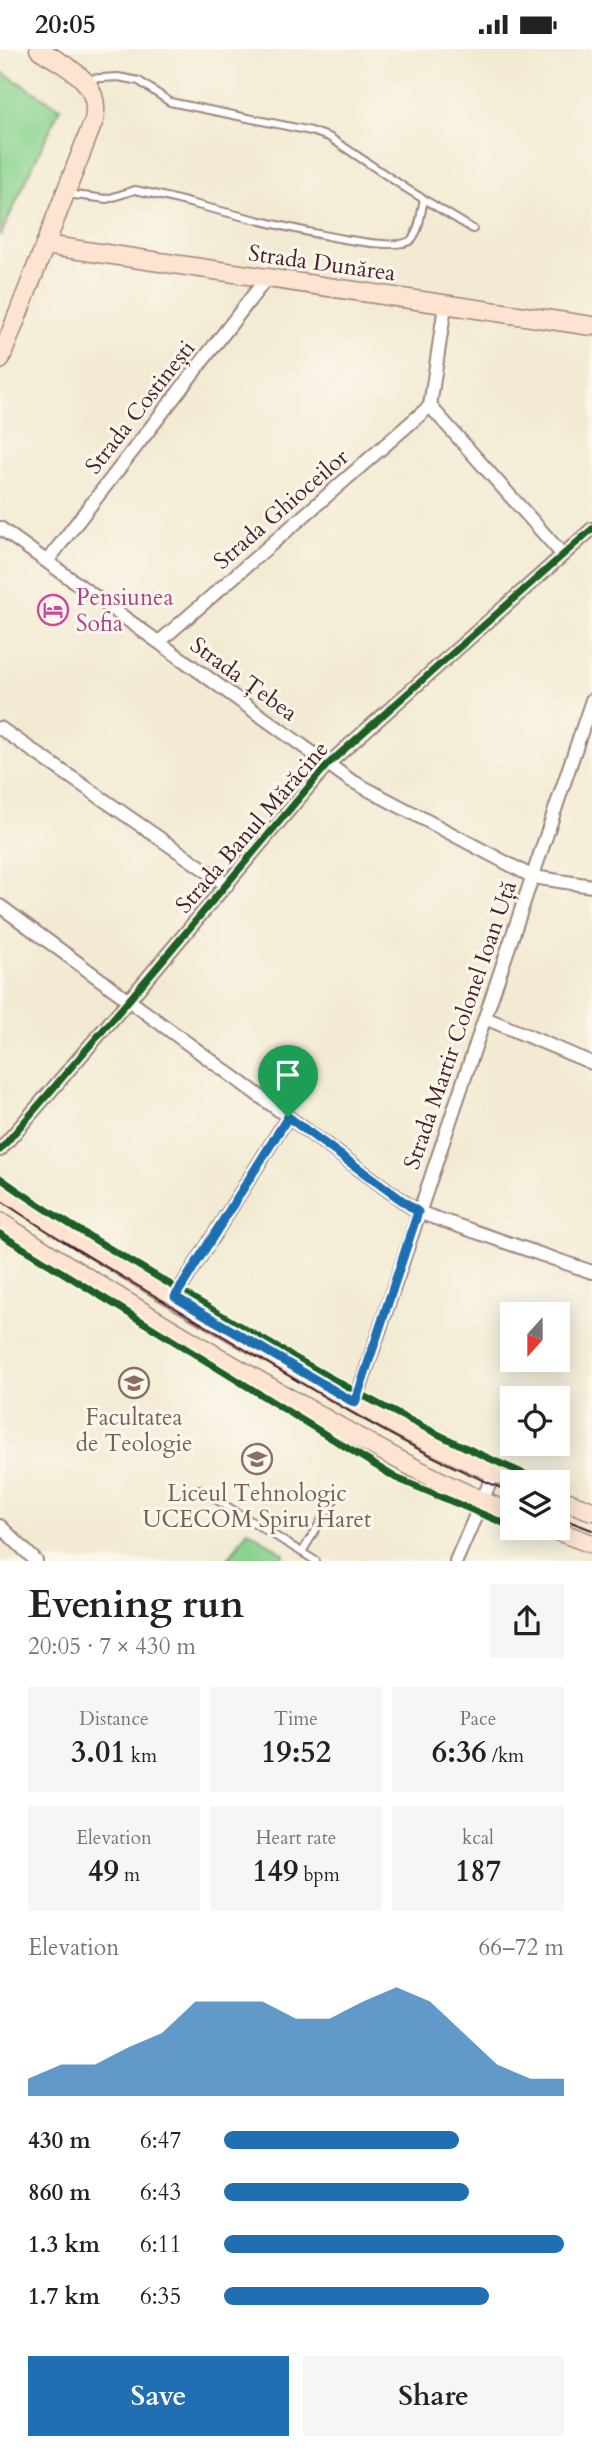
<!DOCTYPE html>
<meta charset="utf-8">
<style>
:root{--surface:#fff;--page:#f6f6f6;--text:#222;--muted:#767676;--accent:#1f6fb2}
body{margin:0;font-family:Cardo,serif;background:var(--page);color:var(--text);height:100vh;display:flex;flex-direction:column;font-size:26px;white-space:nowrap}
*{box-sizing:border-box;margin:0}
p{font-size:23px;color:var(--muted)}
.icon{flex:none;width:38px;height:38px;fill:none;stroke:currentColor;stroke-width:2;stroke-linecap:round;stroke-linejoin:round}
.map{position:relative;height:1512px;overflow:hidden}
.panel{display:flex;flex-direction:column;background:var(--surface);flex:1}
.panel>*{flex:none}
.needle{width:46px;rotate:201deg}
.buttons{position:absolute;left:500px;top:1253px;display:grid;gap:14px}
.buttons a{display:grid;place-items:center;width:70px;height:70px;border-radius:0px;background:var(--surface);box-shadow:0 4px 18px #0003;font-size:35px}
.pin{position:absolute;display:grid;place-items:center;width:60px;height:60px;color:#fff;margin:-72px -30px;border-radius:50% 50% 50% 0;rotate:-45deg;box-shadow:0 0 7px #0007}
.pin .icon{rotate:45deg}
.round{display:grid;place-items:center;flex:none;width:74px;height:74px;border-radius:0px;background:var(--page)}
.headline{display:flex;align-items:center;justify-content:space-between;height:119px;padding:0 28px}
h1{font-size:38px;font-weight:800;line-height:52px}
.metrics{display:grid;grid-template-columns:repeat(3,1fr);gap:10px;height:119px;padding:7px 28px}
.metrics div{display:grid;align-content:center;border-radius:0px;background:var(--page);text-align:center}
.metrics b{font-size:30px;font-weight:800}
.metrics small{font-size:19px;font-weight:400}
.metrics p{font-size:19px}
.chart{height:196px;padding:14px 28px}
.chart p{display:flex;justify-content:space-between}
.chart svg{width:100%;height:126px;margin-top:7px;fill:var(--accent);opacity:.7}
.cta{display:flex;gap:14px;margin-top:auto;padding:14px 28px}
.cta a{flex:1;height:80px;border-radius:0px;background:var(--accent);color:#fff;font-size:28px;font-weight:800;line-height:80px;text-align:center}
.cta a+a{background:var(--page);color:var(--text)}
ul{padding:0 28px;list-style:none;font-size:23px}
li{display:grid;grid-template-columns:112px 84px 1fr;align-items:center;height:52px}
li i{height:18px;border-radius:9px;background:var(--accent)}
.status{display:flex;justify-content:space-between;align-items:center;height:49px;padding:0 35px;background:var(--surface);direction:ltr}
.status svg{height:19px;fill:currentColor}
.map>svg:first-child{display:block}
.green{fill:#89d38f;stroke:#6a795d;stroke-width:2}
.lines{fill:none;stroke-linecap:round;stroke-linejoin:round}
.lane-casing{stroke:#9e847e;stroke-width:10}
.street-casing{stroke:#9e847e;stroke-width:16}
.secondary-casing{stroke:#9e847e;stroke-width:21}
.lane{stroke:#fff;stroke-width:6}
.street{stroke:#fff;stroke-width:12}
.secondary{stroke:#fde4d1;stroke-width:18}
.tram{stroke:#4a1f2b;stroke-width:2}
.cycleway-casing{stroke:#fbf7ec;stroke-width:11}
.cycleway{stroke:#1b5e20;stroke-width:7}
.route-casing{stroke:#fff;stroke-width:14}
.route{stroke:#1f6fb2;stroke-width:9}
.labels{text-anchor:middle;dominant-baseline:central;stroke-width:6;stroke-linejoin:round;paint-order:stroke}
.street-label{font-size:23px;fill:#4a1f2b;stroke:#fbf7ec}
.hotel-label{font-size:23px;fill:#b23c85;stroke:#fbf7ec;text-anchor:start}
.education-label{font-size:23px;fill:#785e54;stroke:#fbf7ec}
</style>
<div class="status"><b>20:05</b><svg viewBox="0 0 49 12"><path d="M0 12V9h3v3zM5 12V6h3v6zM10 12V3h3v9zM15 12V0h3v12zM26 1h20v11H26zM47 4h2v5h-2z"/></svg></div>
<div class="map">
<svg width="592" height="1512" viewBox="0 0 592 1512">
<rect width="100%" height="100%" fill="#fbf7ec"/>
<filter id="ink" filterUnits="userSpaceOnUse"><feTurbulence type="fractalNoise" baseFrequency=".0143" numOctaves="2"/><feDisplacementMap in="SourceGraphic" scale="14" xChannelSelector="R" yChannelSelector="G"/><feConvolveMatrix kernelMatrix="1 2 1 2 8 2 1 2 1" color-interpolation-filters="sRGB"/></filter>
<filter id="wash" filterUnits="userSpaceOnUse"><feTurbulence type="fractalNoise" baseFrequency=".00686" numOctaves="4" result="noise"/><feDisplacementMap in="SourceGraphic" scale="28" xChannelSelector="R" yChannelSelector="G"/><feGaussianBlur stdDeviation="1.57" result="paint"/><feColorMatrix in="noise" values="0 0 0 0 0 0 0 0 0 0 0 0 0 0 0 0 0 1.4 0 .05"/><feComposite in="paint" operator="in"/></filter>
<g filter="url(#wash)">
<rect width="100%" height="100%" fill="#f2ead2"/>
<g class="green">
<polygon points="0,22 60,59 0,187"/>
<polygon points="248,1481 284,1505 280,1512 227,1512"/>
</g>
</g>
<g filter="url(#ink)">
<g class="lines">
<g class="lane-casing">
<g id="lane">
<polyline points="85,30 118,28 139,32 170,53 311,82 329,88 407,140 473,180"/>
<path d="M 66,145 L 107,150 L 135,141 C 177,148 387,212 411,191 C 420,182 421,162 424,150"/>
<polyline points="199,1440 316,1512"/>
<polyline points="302,1503 334,1451"/>
</g>
</g>
<g class="street-casing">
<g id="street">
<polyline points="445,257 430,357 562,505"/>
<polyline points="0,479 350,731 533,828 592,837"/>
<polyline points="48,511 266,230"/>
<polyline points="159,593 430,357"/>
<polyline points="0,679 227,836"/>
<polyline points="0,857 418,1163 592,1223"/>
<polyline points="485,969 592,1014"/>
<polyline points="0,1101 129,951 327,716 592,480"/>
<polyline points="175,1248 288,1068"/>
<polyline points="355,1354 592,651"/>
<polyline points="0,1477 36,1512"/>
<polyline points="456,1512 494,1424"/>
</g>
</g>
<g class="secondary-casing">
<g id="secondary">
<polyline points="45,196 592,277"/>
<path d="M 0,311 L 94,71 C 102,31 67,19 39,0"/>
<path d="M 0,1139 C 95,1204 195,1263 295,1319 C 368,1361 439,1403 518,1433"/>
<path d="M 0,1173 C 92,1233 186,1290 282,1345 C 357,1388 432,1432 513,1465"/>
<polyline points="558,1449 592,1462"/>
<polyline points="549,1479 592,1495"/>
</g>
</g>
<use href="#lane" class="lane"/>
<use href="#street" class="street"/>
<use href="#secondary" class="secondary"/>
<g class="tram">
<path d="M 0,1151 C 78,1204 160,1249 241,1298 C 329,1351 417,1405 513,1444"/>
<polyline points="558,1468 592,1481"/>
</g>
<g class="cycleway-casing">
<g id="cycleway">
<polyline points="0,1101 129,951 327,716 592,480"/>
<path d="M 0,1129 C 60,1172 123,1207 186,1245 C 301,1314 419,1382 544,1433"/>
<polyline points="0,1185 396,1429 513,1478"/>
</g>
</g>
<use href="#cycleway" class="cycleway"/>
</g>
</g>
<g class="lines" filter="url(#ink)">
<g class="route-casing">
<polygon id="route" points="288,1068 418,1163 355,1354 175,1248"/>
</g>
<use href="#route" class="route"/>
</g>
<defs>
<g id="hotel-ring" transform="scale(1.575)"><circle r="9.5" fill="#fbf7ec" stroke="#d1479c" stroke-width="1.5"/><path d="M-6-4.5h1.5V1H6V5H4.5V3h-9V5H-6ZM-4 0a1.8 1.8 0 1 1 3.6 0ZM.5 0V-2.5h3Q6-2.5 6 0Z" fill="#d1479c"/></g>
<g id="university-ring" transform="scale(1.575)"><circle r="9.5" fill="#fbf7ec" stroke="#8d6e63" stroke-width="1.5"/><path d="M0-5L7-2L0 1L-7-2ZM-4 1L0 2.5L4 1V4Q0 6-4 4Z" fill="#8d6e63"/></g>
<g id="school-ring" transform="scale(1.575)"><circle r="9.5" fill="#fbf7ec" stroke="#8d6e63" stroke-width="1.5"/><path d="M0-5L7-2L0 1L-7-2ZM-4 1L0 2.5L4 1V4Q0 6-4 4Z" fill="#8d6e63"/></g>
</defs>
<g fill-rule="evenodd">
<use href="#hotel-ring" x="53" y="561"/>
<use href="#university-ring" x="134" y="1334"/>
<use href="#school-ring" x="257" y="1410"/>
</g>
<g class="labels">
<g class="street-label">
<text transform="translate(322 214) rotate(8)">Strada Dunărea</text>
<text transform="translate(140 358) rotate(-52)">Strada Costinești</text>
<text transform="translate(281 460) rotate(-41)">Strada Ghioceilor</text>
<text transform="translate(244 630) rotate(36)">Strada Țebea</text>
<text transform="translate(252 778) rotate(-49)">Strada Banul Mărăcine</text>
<text transform="translate(460 976) rotate(-71)">Strada Martir Colonel Ioan Uță</text>
</g>
<g class="hotel-label">
<text x="76" y="548">Pensiunea<tspan x="76" dy="26">Sofia</tspan></text>
</g>
<g class="education-label">
<text x="134" y="1368">Facultatea<tspan x="134" dy="26">de Teologie</tspan></text>
<text x="257" y="1444">Liceul Tehnologic<tspan x="257" dy="26">UCECOM Spiru Haret</tspan></text>
</g>
</g>
</svg>
<div class="buttons">
<a><svg class="needle" viewBox="-14 -14 28 28"><path d="M0-13l5 13h-10z" fill="#e53935"/><path d="M0 13l5-13h-10z" fill="#767676"/></svg></a>
<a><svg class="icon" aria-label="locate" viewBox="0 0 24 24"><circle cx="12" cy="12" r="6"/><path d="M12 2v4M12 18v4M2 12h4M18 12h4"/></svg></a>
<a><svg class="icon" aria-label="layers" viewBox="0 0 24 24"><path d="M12 4l9 5-9 5-9-5zM3 14l9 5 9-5"/></svg></a>
</div>
<div class="pin" style="left:288px;top:1068px;background:#1e9e55"><svg class="icon" aria-label="arrive" viewBox="0 0 24 24"><path d="M6 21V4h12l-3 4 3 4H6"/></svg></div>
</div>
<section class="panel">
<div class="headline"><div><h1>Evening run</h1><p>20:05 · 7 × 430 m</p></div><a class="round"><svg class="icon" aria-label="share" viewBox="0 0 24 24"><path d="M12 15V3M7 8l5-5 5 5M5 13v7h14v-7"/></svg></a></div>
<div class="metrics">
<div><p>Distance</p><b>3.01<small> km</small></b></div>
<div><p>Time</p><b>19:52</b></div>
<div><p>Pace</p><b>6:36<small> /km</small></b></div>
</div>
<div class="metrics">
<div><p>Elevation</p><b>49<small> m</small></b></div>
<div><p>Heart rate</p><b>149<small> bpm</small></b></div>
<div><p>kcal</p><b>187</b></div>
</div>
<div class="chart"><p><span>Elevation</span>66–72 m</p>
<svg viewBox="0 0 160 44" preserveAspectRatio="none"><path d="M0 44V38L10 33L20 33L30 27L40 22L50 11L60 11L70 11L80 17L90 17L100 11L110 6L120 11L130 22L140 33L150 38L160 38V44z"/></svg>
</div>
<ul>
<li><b>430 m</b>6:47<i style="width:69%"></i></li>
<li><b>860 m</b>6:43<i style="width:72%"></i></li>
<li><b>1.3 km</b>6:11<i style="width:100%"></i></li>
<li><b>1.7 km</b>6:35<i style="width:78%"></i></li>
</ul>
<div class="cta"><a>Save</a><a>Share</a></div>
</section>
